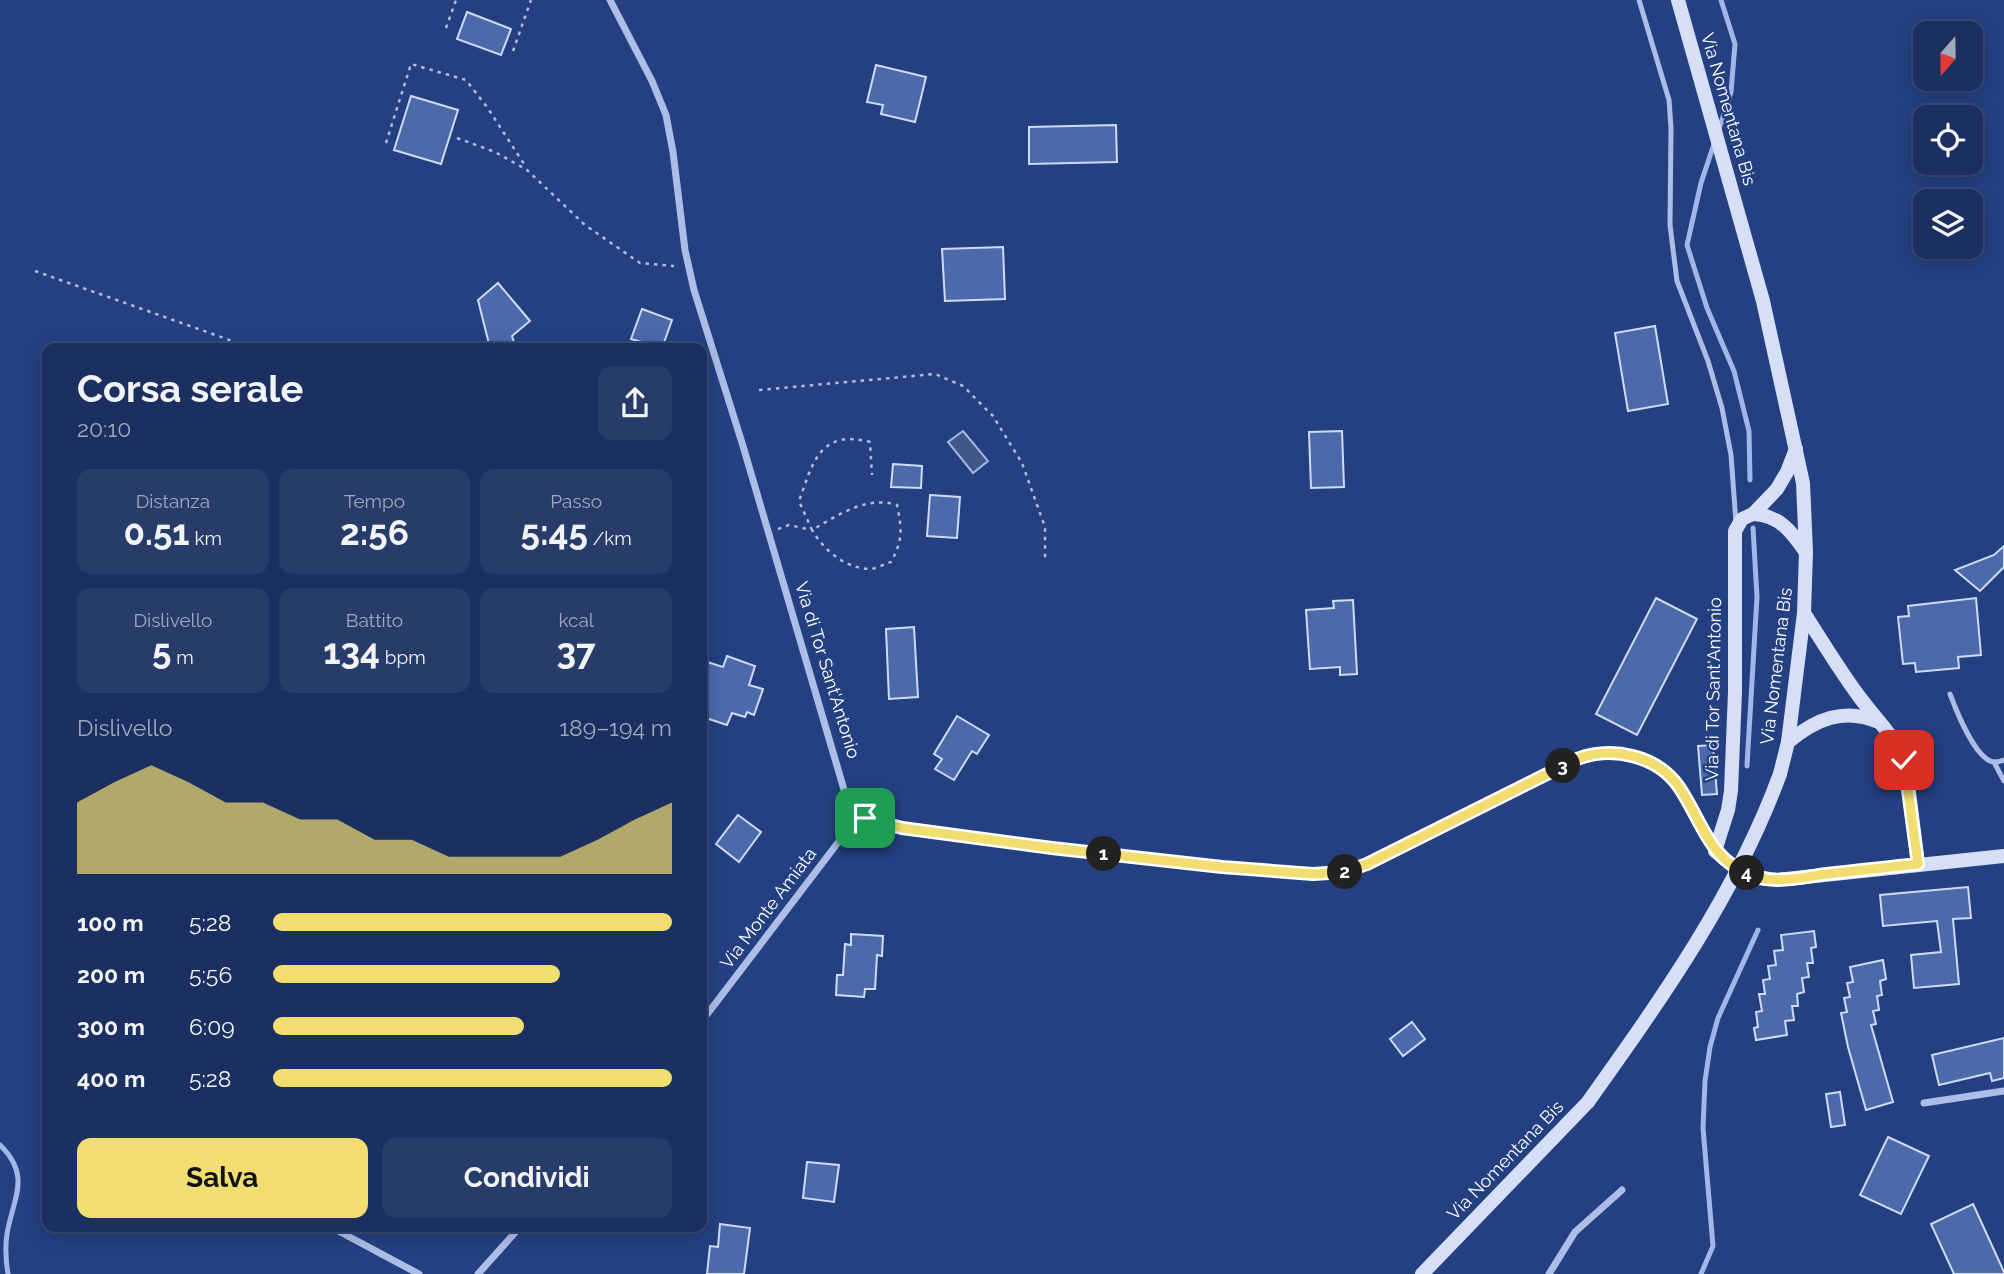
<!DOCTYPE html>
<html lang="it">
<meta charset="utf-8">
<style>
:root{--surface:#1b3061;--page:#283c6a;--text:#f1f3f6;--muted:#a0a9bd;--line:#394b76;--accent:#f1dd70}
body{margin:0;font-family:Raleway,sans-serif;background:var(--page);color:var(--text);height:100vh;display:flex;flex-direction:column;font-size:26px;white-space:nowrap}
*{box-sizing:border-box;margin:0}
p{font-size:23px;color:var(--muted)}
.icon{flex:none;width:38px;height:38px;fill:none;stroke:currentColor;stroke-width:2;stroke-linecap:round;stroke-linejoin:round}
.map{position:relative;flex:1;overflow:hidden}
.panel{position:absolute;left:42px;top:343px;width:665px;height:889px;display:flex;flex-direction:column;background:var(--surface);border-radius:14px;box-shadow:0 4px 18px #0003,0 0 0 2px var(--line)}
.panel>*{flex:none}
.needle{width:46px;rotate:200deg}
.tools{position:absolute;left:1913px;top:21px;display:grid;gap:14px}
.tools a{display:grid;place-items:center;width:70px;height:70px;border-radius:14px;background:var(--surface);box-shadow:0 4px 18px #0003,0 0 0 2px var(--line);font-size:35px}
.pin{position:absolute;display:grid;place-items:center;width:60px;height:60px;color:#fff;margin:-30px;border-radius:14px;box-shadow:0 4px 10px #0006}
.km{position:absolute;width:35px;height:35px;margin:-18px;border-radius:50%;background:#222;color:#fff;font-size:19px;line-height:35px;text-align:center}
.round{display:grid;place-items:center;flex:none;width:74px;height:74px;border-radius:14px;background:var(--page)}
.headline{display:flex;align-items:center;justify-content:space-between;height:119px;padding:0 35px}
h1{font-size:38px;font-weight:700;line-height:52px}
.stats{display:grid;grid-template-columns:repeat(3,1fr);gap:10px;height:119px;padding:7px 35px}
.stats div{display:grid;align-content:center;border-radius:14px;background:var(--page);text-align:center}
.stats b{font-size:35px;font-weight:700}
.stats small{font-size:19px;font-weight:400}
.stats p{font-size:19px}
.chart{height:196px;padding:14px 35px}
.chart p{display:flex;justify-content:space-between}
.chart svg{width:100%;height:126px;margin-top:7px;fill:var(--accent);opacity:.7}
.button{display:flex;gap:14px;margin-top:auto;padding:14px 35px}
.button a{flex:1;height:80px;border-radius:14px;background:var(--accent);color:#111;font-size:28px;font-weight:700;line-height:80px;text-align:center}
.button a+a{background:var(--page);color:var(--text)}
ul{padding:0 35px;list-style:none;font-size:23px}
li{display:grid;grid-template-columns:112px 84px 1fr;align-items:center;height:52px}
li i{height:18px;border-radius:9px;background:var(--accent)}
.map>svg:first-child{display:block}
.water{fill:#425687;stroke:#a0b7e8;stroke-width:2}
.lines{fill:none;stroke-linecap:round;stroke-linejoin:round}
.stream{stroke:#a0b7e8;stroke-width:5}
.building{fill:#4c69aa;stroke:#cfdbf5;stroke-width:2}
.path{stroke:#acbee7;stroke-width:2.5;stroke-dasharray:3.5 5;stroke-linecap:butt}
.lane{stroke:#acbee7;stroke-width:5}
.street{stroke:#acbee7;stroke-width:7}
.secondary{stroke:#d6dff6;stroke-width:14}
.secondary-bridge{stroke:#d6dff6;stroke-width:14}
.route-casing{stroke:#fff;stroke-width:14}
.route{stroke:#f1dd70;stroke-width:9}
.labels{text-anchor:middle;dominant-baseline:central;stroke-width:5;stroke-linejoin:round;paint-order:stroke}
.street-label{font-size:18px;fill:#fff;stroke:#244081}
</style>
<div class="map">
<svg width="2004" height="1274" viewBox="0 0 2004 1274">
<rect width="100%" height="100%" fill="#244081"/>
<polygon class="water" points="963,431 988,461 973,473 948,442"/>
<g class="lines">
<g class="stream">
<polyline points="1719,129 1731,92 1735,44 1721,0"/>
<polyline points="1715,141 1701,183 1687,245 1707,308 1734,371 1749,431 1750,480"/>
<polyline points="1747,766 1757,597 1753,528"/>
<path d="M 0,1145 C 32,1176 13,1198 7,1234 C 5,1247 6,1262 8,1274"/>
<polyline points="1701,1274 1713,1246 1703,1128 1705,1081 1710,1047 1718,1018 1758,930"/>
</g>
</g>
<g class="building">
<polygon points="467,12 511,29 501,55 457,39"/>
<polygon points="876,65 926,77 915,122 881,114 883,105 867,102"/>
<polygon points="411,96 458,110 441,164 394,150"/>
<polygon points="1116,125 1117,162 1029,164 1029,127"/>
<polygon points="1003,247 1005,299 945,301 942,249"/>
<polygon points="498,283 530,321 512,336 516,348 490,348 478,300"/>
<polygon points="642,309 672,320 662,348 631,339"/>
<polygon points="1655,326 1668,404 1628,411 1615,333"/>
<polygon points="1342,431 1344,487 1311,488 1309,432"/>
<polygon points="893,464 922,466 921,488 891,487"/>
<polygon points="930,495 960,497 957,538 927,536"/>
<polygon points="2004,546 2004,567 1980,591 1955,570 1994,555"/>
<polygon points="1656,598 1697,619 1637,735 1596,714"/>
<polygon points="1976,598 1981,655 1958,657 1959,668 1916,672 1915,663 1903,664 1898,617 1909,616 1908,606"/>
<polygon points="1353,600 1357,674 1340,675 1340,667 1310,669 1306,610 1334,608 1333,601"/>
<polygon points="914,627 918,697 889,699 886,629"/>
<polygon points="727,656 755,666 749,685 763,689 754,715 747,712 745,717 732,713 727,725 703,717 706,708 702,706 702,668 704,661 723,667"/>
<polygon points="957,716 989,735 977,754 972,751 954,780 935,769 942,759 934,754"/>
<polygon points="1713,745 1717,794 1702,795 1698,746"/>
<polygon points="738,815 761,832 739,862 716,844"/>
<polygon points="1968,887 1971,918 1953,919 1959,984 1914,988 1911,955 1941,952 1937,921 1883,926 1880,895"/>
<polygon points="1814,931 1816,947 1811,948 1813,963 1807,963 1809,977 1802,978 1804,992 1797,994 1798,1006 1792,1006 1794,1020 1785,1021 1787,1035 1756,1040 1754,1028 1758,1027 1756,1012 1762,1011 1759,994 1765,994 1763,980 1770,979 1768,966 1776,965 1774,951 1783,950 1781,935"/>
<polygon points="851,934 883,936 882,956 877,955 875,989 865,989 864,997 836,995 837,975 843,975 845,944 851,945"/>
<polygon points="1883,960 1886,979 1880,981 1882,995 1877,996 1879,1010 1873,1011 1876,1024 1871,1025 1893,1102 1866,1110 1848,1047 1841,1013 1847,1012 1844,998 1850,997 1847,983 1853,982 1850,967"/>
<polygon points="1412,1022 1425,1039 1403,1056 1390,1039"/>
<polygon points="2004,1038 2004,1078 1992,1081 1990,1073 1939,1085 1932,1055"/>
<polygon points="1840,1092 1845,1125 1831,1127 1826,1094"/>
<polygon points="1888,1137 1929,1156 1901,1214 1860,1195"/>
<polygon points="807,1162 839,1165 834,1202 803,1198"/>
<polygon points="1973,1204 2004,1272 2004,1274 1954,1274 1931,1224"/>
<polygon points="720,1224 750,1228 744,1274 707,1274 710,1246 718,1247"/>
</g>
<g class="lines">
<g class="path">
<polyline points="446,28 456,0"/>
<polyline points="513,51 531,0"/>
<polyline points="457,138 495,152 527,170 585,225 640,263 674,266"/>
<polyline points="386,143 411,64 466,80 487,107 526,167"/>
<polyline points="35,271 252,348"/>
<polyline points="759,390 935,374 963,386 993,416 1022,463 1045,527 1045,559"/>
<path d="M 778,529 L 789,525 L 812,530 C 824,550 844,568 870,569 C 876,569 884,564 891,562 C 903,540 902,529 897,505 C 866,495 837,516 812,530 L 799,501 C 813,462 820,429 870,442 L 872,475"/>
</g>
<g class="lane">
<polyline points="1639,0 1669,100 1671,128 1670,225 1677,281 1708,361 1722,408 1731,455 1736,523"/>
<path d="M 1950,694 C 1956,710 1975,758 1993,762 C 1995,762 2001,761 2004,760"/>
<polyline points="1994,762 2004,781"/>
</g>
<g class="street">
<path d="M 610,0 L 652,81 L 666,115 L 673,152 L 685,250 L 694,290 L 743,446 L 845,793 L 850,804 L 859,815 L 873,821 L 902,828 L 1053,848 L 1222,867 L 1331,874 L 1344,872 L 1367,865 L 1577,759 C 1614,745 1650,757 1678,785 L 1715,851"/>
<polyline points="702,1021 859,815"/>
<polyline points="1924,1103 2004,1091"/>
<polyline points="331,1227 419,1274"/>
<polyline points="478,1274 520,1227"/>
<polyline points="1549,1274 1575,1232 1622,1190"/>
</g>
<g class="secondary">
<polyline points="1678,0 1763,301 1803,483 1806,552 1804,613 1788,742 1780,774"/>
<path d="M 1796,449 L 1787,472 L 1777,489 L 1753,514 L 1742,519 L 1735,531 L 1735,692 L 1731,791 L 1728,810 L 1715,851 C 1733,868 1753,878 1777,880 L 2004,856"/>
<path d="M 1753,514 C 1779,515 1791,531 1805,551"/>
<path d="M 1804,613 C 1822,641 1839,669 1858,695 C 1876,720 1898,738 1906,768 L 1918,864"/>
<path d="M 1788,742 C 1816,719 1844,707 1879,722"/>
<polyline points="1422,1274 1588,1102"/>
</g>
<path class="secondary-bridge" d="M 1588,1102 C 1662,998 1736,894 1780,774"/>
</g>
<g class="lines">
<g class="route-casing">
<path id="route" d="M 865,818 L 902,828 L 1052,848 L 1222,867 L 1313,874 L 1344,872 L 1367,864 L 1577,759 C 1612,746 1657,755 1679,787 C 1702,821 1709,860 1752,876 C 1776,884 1803,877 1827,874 C 1857,871 1888,867 1918,864 L 1904,760"/>
</g>
<use href="#route" class="route"/>
</g>
<g class="labels">
<g class="street-label">
<text transform="translate(1729 109) rotate(74)">Via Nomentana Bis</text>
<text transform="translate(1776 666) rotate(-83)">Via Nomentana Bis</text>
<text transform="translate(828 670) rotate(73)">Via di Tor Sant'Antonio</text>
<text transform="translate(1713 689) rotate(-89)">Via di Tor Sant'Antonio</text>
<text transform="translate(768 908) rotate(-53)">Via Monte Amiata</text>
<text transform="translate(1505 1160) rotate(-46)">Via Nomentana Bis</text>
</g>
</g>
</svg>
<div class="tools">
<a><svg class="needle" viewBox="-14 -14 28 28"><path d="M0-13l5 13h-10z" fill="#e53935"/><path d="M0 13l5-13h-10z" fill="#a0a9bd"/></svg></a>
<a><svg class="icon" aria-label="locate" viewBox="0 0 24 24"><circle cx="12" cy="12" r="6"/><path d="M12 2v4M12 18v4M2 12h4M18 12h4"/></svg></a>
<a><svg class="icon" aria-label="layers" viewBox="0 0 24 24"><path d="M12 4l9 5-9 5-9-5zM3 14l9 5 9-5"/></svg></a>
</div>
<div class="pin" style="left:865px;top:818px;background:#1e9e55"><svg class="icon" aria-label="arrive" viewBox="0 0 24 24"><path d="M6 21V4h12l-3 4 3 4H6"/></svg></div>
<div class="pin" style="left:1904px;top:760px;background:#d93025"><svg class="icon" aria-label="check" viewBox="0 0 24 24"><path d="M5 12l5 5 9-10"/></svg></div>
<b class="km" style="left:1104px;top:854px">1</b>
<b class="km" style="left:1345px;top:872px">2</b>
<b class="km" style="left:1563px;top:766px">3</b>
<b class="km" style="left:1747px;top:873px">4</b>
<section class="panel">
<div class="headline"><div><h1>Corsa serale</h1><p>20:10</p></div><a class="round"><svg class="icon" aria-label="share" viewBox="0 0 24 24"><path d="M12 15V3M7 8l5-5 5 5M5 13v7h14v-7"/></svg></a></div>
<div class="stats">
<div><p>Distanza</p><b>0.51<small> km</small></b></div>
<div><p>Tempo</p><b>2:56</b></div>
<div><p>Passo</p><b>5:45<small> /km</small></b></div>
</div>
<div class="stats">
<div><p>Dislivello</p><b>5<small> m</small></b></div>
<div><p>Battito</p><b>134<small> bpm</small></b></div>
<div><p>kcal</p><b>37</b></div>
</div>
<div class="chart"><p><span>Dislivello</span>189–194 m</p>
<svg viewBox="0 0 160 44" preserveAspectRatio="none"><path d="M0 44V19L10 12L20 6L30 12L40 19L50 19L60 25L70 25L80 32L90 32L100 38L110 38L120 38L130 38L140 32L150 25L160 19V44z"/></svg>
</div>
<ul>
<li><b>100 m</b>5:28<i style="width:100%"></i></li>
<li><b>200 m</b>5:56<i style="width:72%"></i></li>
<li><b>300 m</b>6:09<i style="width:63%"></i></li>
<li><b>400 m</b>5:28<i style="width:100%"></i></li>
</ul>
<div class="button"><a>Salva</a><a>Condividi</a></div>
</section>
</div>
